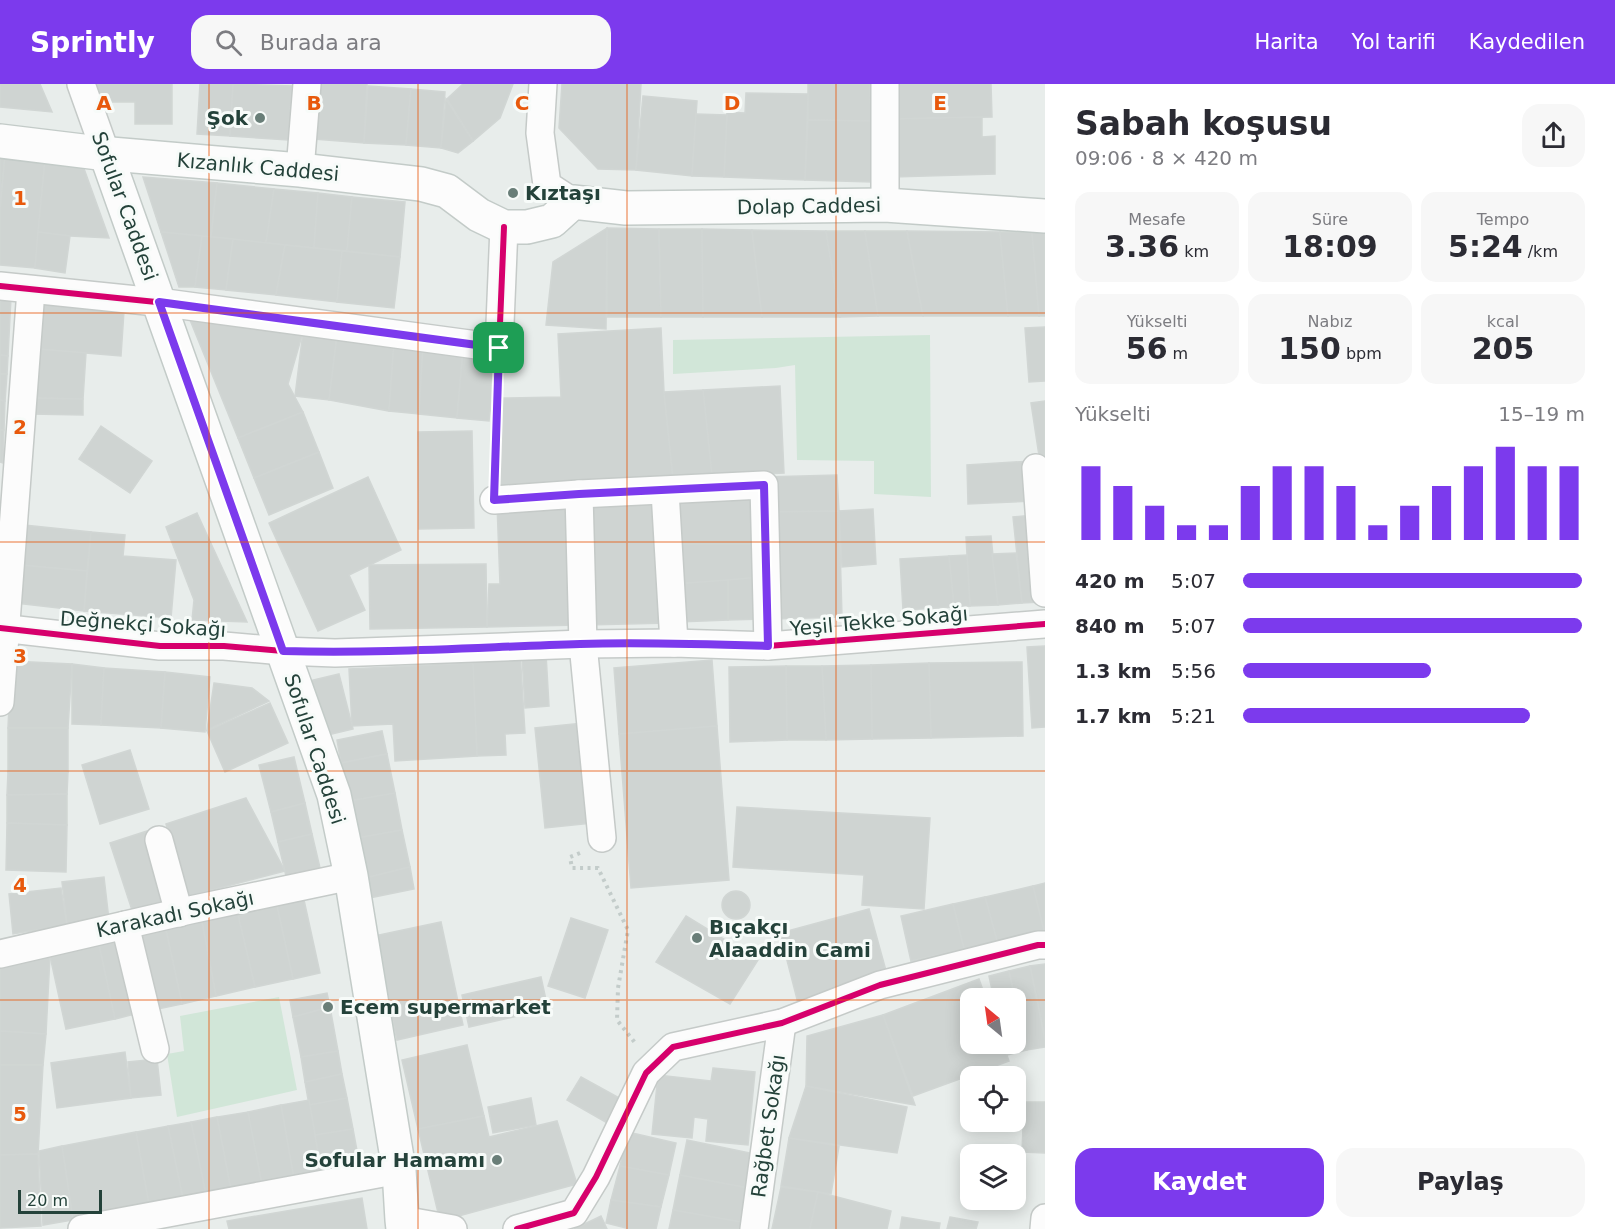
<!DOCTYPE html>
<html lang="tr">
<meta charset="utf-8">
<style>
:root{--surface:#fff;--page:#f7f7f7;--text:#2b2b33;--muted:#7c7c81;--accent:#7c3aed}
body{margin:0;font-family:"DejaVu Sans",sans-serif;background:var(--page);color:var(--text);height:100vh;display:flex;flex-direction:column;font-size:22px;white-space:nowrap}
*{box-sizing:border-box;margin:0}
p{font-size:20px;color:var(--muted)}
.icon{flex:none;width:33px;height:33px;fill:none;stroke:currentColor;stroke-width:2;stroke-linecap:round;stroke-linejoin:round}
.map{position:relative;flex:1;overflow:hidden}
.drawer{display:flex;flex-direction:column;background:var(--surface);width:570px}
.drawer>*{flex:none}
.needle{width:39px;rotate:331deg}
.fabs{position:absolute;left:960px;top:904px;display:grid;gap:12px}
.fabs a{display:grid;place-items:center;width:66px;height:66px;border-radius:12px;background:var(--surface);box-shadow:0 3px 15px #0003;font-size:30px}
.scale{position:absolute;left:18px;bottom:15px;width:84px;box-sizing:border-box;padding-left:6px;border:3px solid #24423a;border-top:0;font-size:16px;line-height:21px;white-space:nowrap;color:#24423a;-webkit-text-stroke:4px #f7fbf9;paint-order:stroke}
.pin{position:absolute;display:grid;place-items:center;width:51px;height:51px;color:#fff;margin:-26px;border-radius:12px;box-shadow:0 3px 9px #0006}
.round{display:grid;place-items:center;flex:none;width:63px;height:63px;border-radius:18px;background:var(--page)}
.head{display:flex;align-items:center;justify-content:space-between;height:102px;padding:0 30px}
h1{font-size:33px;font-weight:800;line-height:45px}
.figures{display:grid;grid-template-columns:repeat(3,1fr);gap:9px;height:102px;padding:6px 30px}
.figures div{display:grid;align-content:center;border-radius:15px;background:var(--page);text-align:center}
.figures b{font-size:30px;font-weight:800}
.figures small{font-size:16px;font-weight:400}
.figures p{font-size:16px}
.chart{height:168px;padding:12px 30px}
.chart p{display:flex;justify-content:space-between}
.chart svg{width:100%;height:108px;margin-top:6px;stroke:var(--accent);stroke-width:6}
.action{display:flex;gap:12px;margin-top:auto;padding:12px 30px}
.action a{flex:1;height:69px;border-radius:18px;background:var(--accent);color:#fff;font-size:24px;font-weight:800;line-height:69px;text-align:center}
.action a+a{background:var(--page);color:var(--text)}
ul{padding:0 30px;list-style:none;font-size:20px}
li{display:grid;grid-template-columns:96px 72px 1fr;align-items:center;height:45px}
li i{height:15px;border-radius:8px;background:var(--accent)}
header{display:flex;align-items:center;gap:36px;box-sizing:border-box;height:84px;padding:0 30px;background:var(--accent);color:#fff}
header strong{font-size:28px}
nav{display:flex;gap:33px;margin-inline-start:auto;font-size:21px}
.search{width:420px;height:54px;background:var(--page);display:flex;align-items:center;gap:15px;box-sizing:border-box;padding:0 21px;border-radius:18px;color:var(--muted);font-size:22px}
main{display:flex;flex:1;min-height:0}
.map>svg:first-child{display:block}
.green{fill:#d1e6d8}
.building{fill:#cfd4d2;stroke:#d1d6d4;stroke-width:1.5}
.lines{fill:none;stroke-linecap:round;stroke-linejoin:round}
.street-casing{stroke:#c5cac8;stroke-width:30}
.secondary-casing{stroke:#c3cbc8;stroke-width:36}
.path{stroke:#c3ccca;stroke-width:4;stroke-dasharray:3 4.5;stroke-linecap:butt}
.street{stroke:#fcfcfc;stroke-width:27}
.secondary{stroke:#fcfcfc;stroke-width:33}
.cycleway-casing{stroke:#f7fbf9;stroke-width:10}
.cycleway{stroke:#d6006c;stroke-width:6}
.route-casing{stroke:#fff;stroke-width:12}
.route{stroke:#7c3aed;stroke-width:8}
.grid{fill:none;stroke:#e8590c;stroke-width:1.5;stroke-opacity:0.55}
.poi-dot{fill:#697e78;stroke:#f7fbf9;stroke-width:2}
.labels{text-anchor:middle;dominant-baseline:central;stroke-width:6;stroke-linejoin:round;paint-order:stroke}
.poi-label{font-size:20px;font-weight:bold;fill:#24423a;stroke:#f7fbf9;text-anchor:start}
.street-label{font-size:20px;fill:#24423a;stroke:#f7fbf9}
.grid-label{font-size:20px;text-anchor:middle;font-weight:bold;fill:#e8590c;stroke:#f7fbf9;stroke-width:6;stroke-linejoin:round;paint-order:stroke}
</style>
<header>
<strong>Sprintly</strong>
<div class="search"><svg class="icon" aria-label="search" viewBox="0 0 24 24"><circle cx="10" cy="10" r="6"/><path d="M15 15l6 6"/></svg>Burada ara</div>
<nav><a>Harita</a><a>Yol tarifi</a><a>Kaydedilen</a></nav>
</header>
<main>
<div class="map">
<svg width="1045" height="1145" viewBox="0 0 1045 1145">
<rect width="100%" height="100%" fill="#e8edeb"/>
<g class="green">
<polygon points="930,251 931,413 874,410 874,377 797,376 795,281 776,284 673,290 673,256"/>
<polygon points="279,913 297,1006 177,1033 167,970 184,967 180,932"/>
</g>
<g class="building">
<polygon points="0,0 40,0 52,28 0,23"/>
<polygon points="97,0 172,0 172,40 135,40 135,18 99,18"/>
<polygon points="200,0 233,0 230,52 197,50"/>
<polygon points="233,0 292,2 288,56 230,52"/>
<polygon points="318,0 367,0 364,59 314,55"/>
<polygon points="463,0 513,0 500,34 473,57 447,15"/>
<polygon points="562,0 641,0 636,86 598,85 559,44"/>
<polygon points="808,0 870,0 871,37 808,36"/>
<polygon points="891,0 991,0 992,33 892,35"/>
<polygon points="368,2 411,5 406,61 364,59"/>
<polygon points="411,5 445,8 441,64 406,61"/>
<polygon points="746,9 808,10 805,96 724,93 727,28 745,29"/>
<polygon points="643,12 697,17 692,92 636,86"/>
<polygon points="446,15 473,57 458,69 441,64"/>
<polygon points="696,30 727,31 724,93 692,92"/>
<polygon points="982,33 982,53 995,52 995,90 893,93 892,35"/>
<polygon points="808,36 871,37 872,98 805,96"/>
<polygon points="0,72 5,72 0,126"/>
<polygon points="5,72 45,76 35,184 0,181 0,126"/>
<polygon points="45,76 83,82 109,154 70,152 38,148"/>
<polygon points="143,93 217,99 211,153 161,148"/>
<polygon points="217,99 274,105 266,159 211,153"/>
<polygon points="274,105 318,109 314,164 266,159"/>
<polygon points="318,109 352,113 347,167 314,164"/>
<polygon points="352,113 405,118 400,173 347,167"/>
<polygon points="607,144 659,145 661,233 607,233"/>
<polygon points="607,144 606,245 546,241 553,178"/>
<polygon points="659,145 702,145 703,233 661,233"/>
<polygon points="702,145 752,146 762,233 703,233"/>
<polygon points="752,146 826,147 840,233 762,233"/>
<polygon points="826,147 865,147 878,232 840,233"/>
<polygon points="865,147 907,147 923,232 878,232"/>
<polygon points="907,147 1000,148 1008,232 923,232"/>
<polygon points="38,148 70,152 65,189 35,184"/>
<polygon points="161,148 202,152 195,203 179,203"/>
<polygon points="1000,148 1032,148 1039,232 1008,232"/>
<polygon points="1032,148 1045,149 1045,232 1039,232"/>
<polygon points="202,152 233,155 226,206 195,203"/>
<polygon points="233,155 285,161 276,211 226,206"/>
<polygon points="285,161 342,167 337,218 276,211"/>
<polygon points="342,167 400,173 394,224 337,218"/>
<polygon points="0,212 11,213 8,272 0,271"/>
<polygon points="41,219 124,227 121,272 38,265"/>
<polygon points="190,236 303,248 288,300 303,328 238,354"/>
<polygon points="1045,243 1045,297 1029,298 1025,244"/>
<polygon points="661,244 664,308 673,394 500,402 503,314 561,313 558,250"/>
<polygon points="303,248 337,252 329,316 295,312"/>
<polygon points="337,252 394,258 389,327 329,316"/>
<polygon points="394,258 423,261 419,330 389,327"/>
<polygon points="423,261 463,265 457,334 419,330"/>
<polygon points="38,265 86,269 83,315 32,314"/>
<polygon points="463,265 497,268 489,337 457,334"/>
<polygon points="0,271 8,272 7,290 0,290"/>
<polygon points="0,290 7,290 5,317 0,316"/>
<polygon points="780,302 784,389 712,392 703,306"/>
<polygon points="703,306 712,392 673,394 664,308"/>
<polygon points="32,314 83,315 83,331 31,330"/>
<polygon points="0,316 5,317 4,346 0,346"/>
<polygon points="1045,317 1045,397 1043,398 1031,319"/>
<polygon points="303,328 319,368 254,394 238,354"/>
<polygon points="101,342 152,377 130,409 79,375"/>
<polygon points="0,346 4,346 3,379 0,378"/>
<polygon points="472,347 474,444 419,445 418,348"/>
<polygon points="319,368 333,404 269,431 254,394"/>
<polygon points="1032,377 1034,417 968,420 967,381"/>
<polygon points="837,391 839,427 767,428 765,393"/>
<polygon points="368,393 401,466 349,491 365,526 318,547 269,439"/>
<polygon points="758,412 762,460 671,460 667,415"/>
<polygon points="664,415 668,539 586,541 582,417"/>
<polygon points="576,418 580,541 487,543 489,500 500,500 497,420"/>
<polygon points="873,425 876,480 842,483 839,427"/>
<polygon points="839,427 842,533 774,535 767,428"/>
<polygon points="197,429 247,538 192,536 194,516 166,443"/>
<polygon points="1033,431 1041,518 1022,519 1013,433"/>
<polygon points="24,441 91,448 87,487 20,481"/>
<polygon points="91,448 125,451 123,472 176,476 171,534 84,527"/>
<polygon points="991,452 998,521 970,522 966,453"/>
<polygon points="671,460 762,460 763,494 674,500"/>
<polygon points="1016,469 1022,519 998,521 992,470"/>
<polygon points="967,471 970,522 954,523 949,472"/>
<polygon points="949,472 954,523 903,526 900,475"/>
<polygon points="486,480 487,543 370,545 369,481"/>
<polygon points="20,481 87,487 84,527 16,519"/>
<polygon points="760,493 763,535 728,536 728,496"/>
<polygon points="728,496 728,536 678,538 674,500"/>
<polygon points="1045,562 1045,643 1032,644 1027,563"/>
<polygon points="520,567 525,649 505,650 506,671 477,672 472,570"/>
<polygon points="546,570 549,622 525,624 522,572"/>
<polygon points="712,576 717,642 619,650 614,584"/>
<polygon points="11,577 72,580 68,644 8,644"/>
<polygon points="1022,578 1023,652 931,654 929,579"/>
<polygon points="473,579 477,672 395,677 393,640 352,642 349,585"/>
<polygon points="929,579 931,654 872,655 871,581"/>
<polygon points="72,580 104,584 101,641 72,640"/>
<polygon points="871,581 872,655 826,656 822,582"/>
<polygon points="786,582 822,582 826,656 787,656"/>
<polygon points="786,582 787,656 730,658 729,583"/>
<polygon points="104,584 165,588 161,644 101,641"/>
<polygon points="165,588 210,593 205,648 161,644"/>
<polygon points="339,590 353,645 323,652 309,597"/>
<polygon points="214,599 252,604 269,617 207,646"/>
<polygon points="270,619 288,659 225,688 207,647"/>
<polygon points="583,639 592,739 545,744 535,644"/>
<polygon points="717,642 729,796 631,804 619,650"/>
<rect x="8" y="644" width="60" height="44"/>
<polygon points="382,647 387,670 341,679 337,656"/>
<polygon points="130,666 149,725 100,740 82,681"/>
<polygon points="387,670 395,709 349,717 341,679"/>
<polygon points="294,673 305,719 271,728 259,681"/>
<polygon points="8,688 68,688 67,710 7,711"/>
<polygon points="395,709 402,746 357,754 349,717"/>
<polygon points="67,710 67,741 7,739 7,711"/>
<polygon points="246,714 285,787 189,812 166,740"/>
<polygon points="305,719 312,750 278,758 271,728"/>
<polygon points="737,723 930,734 924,825 862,821 864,791 733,783"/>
<polygon points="7,739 67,741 66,788 6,786"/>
<polygon points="402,746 410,783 365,794 357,754"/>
<polygon points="147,747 170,819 133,829 110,759"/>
<polygon points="312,750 320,784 286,792 278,758"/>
<polygon points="410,783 414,805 369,814 365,794"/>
<polygon points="104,793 109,836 67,841 62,798"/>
<polygon points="1045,799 1045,846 1044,847 1033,802"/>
<polygon points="1033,802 1044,847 997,857 985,813"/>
<polygon points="61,804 67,841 13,850 9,810"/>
<circle cx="736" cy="821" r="14"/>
<polygon points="985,813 997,857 964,865 953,820"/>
<polygon points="304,816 320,889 293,895 277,822"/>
<polygon points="953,820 964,865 911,877 901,832"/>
<polygon points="277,822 293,895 255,903 238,831"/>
<polygon points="869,825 888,894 798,919 780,849"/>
<polygon points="238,831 255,903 216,912 202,838"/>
<polygon points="686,832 758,876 730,920 656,878"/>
<polygon points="571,834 608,846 585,914 548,902"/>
<polygon points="202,838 216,912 182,920 166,846"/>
<polygon points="441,838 463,941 397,956 374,852"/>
<polygon points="166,846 182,920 148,927 137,853"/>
<polygon points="123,857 139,929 115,935 99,861"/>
<polygon points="99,861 115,935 66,945 50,872"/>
<polygon points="50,872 46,950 0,947 0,883"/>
<polygon points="1045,880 1045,955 1030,882"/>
<polygon points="1030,882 1045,956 1045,963 1027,966 1009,887"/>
<polygon points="1009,887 1015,915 994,915 989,892"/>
<polygon points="541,893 548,925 469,943 462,911"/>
<polygon points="979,895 986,915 970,915 970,960 1003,960 1009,977 913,1012 883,931"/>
<polygon points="327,909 330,923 293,933 290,916"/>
<polygon points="1016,916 1027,966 1007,971 1005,960 1016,960"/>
<polygon points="330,923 338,967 301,973 293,933"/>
<polygon points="883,931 915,1021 806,1002 807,952"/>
<polygon points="0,947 46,950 43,981 0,981"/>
<polygon points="467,961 484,1032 418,1045 402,976"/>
<polygon points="338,967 342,990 305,998 301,973"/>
<polygon points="125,968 131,1014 57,1024 51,979"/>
<polygon points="157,975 161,1011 131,1014 128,978"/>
<polygon points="0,981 43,981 38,1070 0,1071"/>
<polygon points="713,984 755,988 748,1061 706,1057 708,1035 694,1033 692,1054 652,1050 658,991 711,997"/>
<polygon points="342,990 347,1014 309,1021 305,998"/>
<polygon points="581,993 623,1016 609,1040 567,1016"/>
<polygon points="806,1002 907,1023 897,1069 789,1054"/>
<polygon points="347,1014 353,1045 315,1051 309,1021"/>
<polygon points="531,1014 536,1041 493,1049 488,1023"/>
<polygon points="309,1016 322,1090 294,1095 281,1021"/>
<polygon points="1024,1018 1045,1018 1045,1069 1022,1068"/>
<polygon points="281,1021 294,1095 262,1101 248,1028"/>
<polygon points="248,1028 262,1101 231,1106 217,1033"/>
<polygon points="484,1032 489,1053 557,1037 577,1100 440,1137 418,1045"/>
<polygon points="217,1033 231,1106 206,1111 191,1038"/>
<polygon points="191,1038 206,1111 183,1115 168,1042"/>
<polygon points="168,1042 183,1115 149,1121 136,1048"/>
<polygon points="353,1045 360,1083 322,1090 315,1051"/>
<polygon points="136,1048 149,1121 73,1136 62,1062"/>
<polygon points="628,1048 676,1059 669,1091 620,1082"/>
<polygon points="789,1054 839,1062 831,1110 781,1102"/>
<polygon points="687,1056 755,1070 748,1104 680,1091"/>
<polygon points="62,1062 73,1136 43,1141 39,1067"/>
<polygon points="38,1070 41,1142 0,1144 0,1071"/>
<polygon points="620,1082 669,1091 661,1123 611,1116"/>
<polygon points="680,1091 748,1104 741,1138 673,1126"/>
<polygon points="781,1103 818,1108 810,1145 772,1145"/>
<polygon points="818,1108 891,1127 887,1145 810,1145"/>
<polygon points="362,1114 367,1145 229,1145 227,1137"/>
<polygon points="611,1116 661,1123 656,1145 630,1145 606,1139"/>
<polygon points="673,1126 741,1138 740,1145 669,1145"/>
<polygon points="601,1132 607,1145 574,1145"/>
<polygon points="902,1133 940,1139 939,1145 900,1145"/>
<polygon points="950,1133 978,1138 976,1145 947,1145"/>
</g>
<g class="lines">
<g class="street-casing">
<g id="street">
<polyline points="81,0 106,70"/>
<polyline points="543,0 540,49 547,101 573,118"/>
<polyline points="885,0 885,121"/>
<polyline points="300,86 307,0"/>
<polyline points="0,202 166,219 499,264 504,143"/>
<polyline points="1036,384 1045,509"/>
<polyline points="665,407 674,559"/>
<polyline points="579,410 583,560 602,754"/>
<polyline points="494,416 579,410 764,401 768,562"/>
<polyline points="0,544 160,562 224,562 283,567 335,569 583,560 674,559 768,562 1045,540"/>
<polyline points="0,618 31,206"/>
<polyline points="159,756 179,829"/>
<polyline points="125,841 155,965"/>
<polyline points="0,870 190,826 351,792"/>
<polyline points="402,1136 453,1145"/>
<polyline points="82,1145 399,1086"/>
<polyline points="517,1145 574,1129 596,1093 646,989 673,963 782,939 880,901 1038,861 1045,861"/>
<polyline points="754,1145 782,939"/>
<polyline points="1044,1145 1045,1134"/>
</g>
</g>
<g class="secondary-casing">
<g id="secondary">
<polyline points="0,57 99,69 300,86 421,100 447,107 479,131 504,143 527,143 552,137 573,118 626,124 885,121 1045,132"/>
<polyline points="106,70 334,711 351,792 399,1086 402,1136 403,1145"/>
</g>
</g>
<g class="path">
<polyline points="495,390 498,289"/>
<polyline points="580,769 570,773 572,784 598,784 628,846 618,904 617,936 636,960"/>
</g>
<use href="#street" class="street"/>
<use href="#secondary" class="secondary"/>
<g class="cycleway-casing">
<g id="cycleway">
<polyline points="0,202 166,219 499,264 504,143"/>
<polyline points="0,544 160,562 224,562 283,567 335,569 583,560 674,559 768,562 1045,540"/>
<polyline points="517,1145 574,1129 596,1093 646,989 673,963 782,939 880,901 1038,861 1045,861"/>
</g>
</g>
<use href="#cycleway" class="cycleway"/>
</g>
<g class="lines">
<g class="route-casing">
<path id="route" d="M 159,218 L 499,264 L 494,416 L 579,410 L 764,401 L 768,562 C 706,560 643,558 580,560 C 481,563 382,570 283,567 Z"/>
</g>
<use href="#route" class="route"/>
</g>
<path class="grid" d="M 209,0 L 209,1145M 418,0 L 418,1145M 627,0 L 627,1145M 836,0 L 836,1145M 0,229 L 1045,229M 0,458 L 1045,458M 0,687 L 1045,687M 0,916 L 970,916M 1016,916 L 1045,916"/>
<g class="poi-dot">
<circle cx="260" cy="34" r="6"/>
<circle cx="513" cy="109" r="6"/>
<circle cx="697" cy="854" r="6"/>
<circle cx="328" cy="923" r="6"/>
<circle cx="497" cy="1076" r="6"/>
</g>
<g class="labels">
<g class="poi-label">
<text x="248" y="34" text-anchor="end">Şok</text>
<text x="525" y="109">Kıztaşı</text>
<text x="709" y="843">Bıçakçı<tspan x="709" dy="23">Alaaddin Cami</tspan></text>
<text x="340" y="923">Ecem supermarket</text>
<text x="485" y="1076" text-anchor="end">Sofular Hamamı</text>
</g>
<g class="street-label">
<text transform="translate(258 83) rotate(5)">Kızanlık Caddesi</text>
<text transform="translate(125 122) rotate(70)">Sofular Caddesi</text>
<text transform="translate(809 122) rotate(-1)">Dolap Caddesi</text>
<text transform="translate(879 537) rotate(-5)">Yeşil Tekke Sokağı</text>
<text transform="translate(143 540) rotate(4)">Değnekçi Sokağı</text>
<text transform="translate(315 665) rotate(72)">Sofular Caddesi</text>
<text transform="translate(175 830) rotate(-12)">Karakadı Sokağı</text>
<text transform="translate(768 1042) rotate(-82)">Rağbet Sokağı</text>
</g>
</g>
<g class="grid-label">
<text x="104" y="26">A</text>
<text x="314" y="26">B</text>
<text x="522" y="26">C</text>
<text x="732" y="26">D</text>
<text x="940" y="26">E</text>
<text x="20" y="121">1</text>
<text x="20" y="350">2</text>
<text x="20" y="579">3</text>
<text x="20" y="808">4</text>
<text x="20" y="1037">5</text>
</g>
</svg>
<div class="fabs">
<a><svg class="needle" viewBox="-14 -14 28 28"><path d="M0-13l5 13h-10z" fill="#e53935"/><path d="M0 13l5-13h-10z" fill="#7c7c81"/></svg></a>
<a><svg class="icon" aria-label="locate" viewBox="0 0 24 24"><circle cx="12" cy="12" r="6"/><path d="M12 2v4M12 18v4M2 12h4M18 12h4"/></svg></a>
<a><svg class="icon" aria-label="layers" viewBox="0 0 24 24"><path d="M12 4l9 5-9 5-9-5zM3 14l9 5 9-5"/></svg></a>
</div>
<div class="scale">20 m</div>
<div class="pin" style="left:499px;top:264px;background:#1e9e55"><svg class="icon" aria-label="arrive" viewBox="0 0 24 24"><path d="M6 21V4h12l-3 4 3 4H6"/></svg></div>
</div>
<section class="drawer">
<div class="head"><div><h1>Sabah koşusu</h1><p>09:06 · 8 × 420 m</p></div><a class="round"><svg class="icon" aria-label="share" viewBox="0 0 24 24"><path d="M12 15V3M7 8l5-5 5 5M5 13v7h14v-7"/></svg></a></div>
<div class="figures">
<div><p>Mesafe</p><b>3.36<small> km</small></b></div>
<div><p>Süre</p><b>18:09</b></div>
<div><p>Tempo</p><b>5:24<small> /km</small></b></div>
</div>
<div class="figures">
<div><p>Yükselti</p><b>56<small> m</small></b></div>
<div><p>Nabız</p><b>150<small> bpm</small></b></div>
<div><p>kcal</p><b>205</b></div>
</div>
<div class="chart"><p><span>Yükselti</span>15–19 m</p>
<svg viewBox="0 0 160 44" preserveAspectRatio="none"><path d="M5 44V14M15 44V22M25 44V30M35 44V38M45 44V38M55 44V22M65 44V14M75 44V14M85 44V22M95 44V38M105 44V30M115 44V22M125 44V14M135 44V6M145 44V14M155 44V14"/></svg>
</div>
<ul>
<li><b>420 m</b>5:07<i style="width:99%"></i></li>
<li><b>840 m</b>5:07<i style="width:99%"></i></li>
<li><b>1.3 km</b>5:56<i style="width:55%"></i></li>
<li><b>1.7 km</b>5:21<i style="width:84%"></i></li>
</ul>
<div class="action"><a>Kaydet</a><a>Paylaş</a></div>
</section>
</main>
